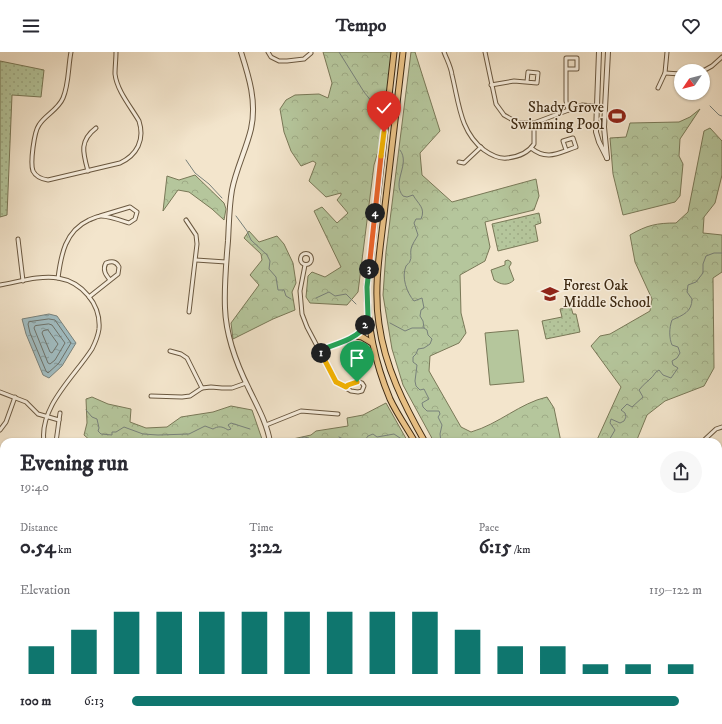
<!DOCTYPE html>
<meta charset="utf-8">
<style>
:root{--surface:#fff;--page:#f7f7f7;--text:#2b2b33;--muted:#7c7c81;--accent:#0f766e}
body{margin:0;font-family:"IM FELL DW Pica",serif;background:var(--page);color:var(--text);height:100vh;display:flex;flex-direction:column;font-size:15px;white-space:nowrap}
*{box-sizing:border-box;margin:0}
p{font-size:13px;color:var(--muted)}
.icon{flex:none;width:22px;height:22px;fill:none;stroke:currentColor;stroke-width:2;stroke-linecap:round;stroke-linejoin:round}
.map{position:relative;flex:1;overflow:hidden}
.sheet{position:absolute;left:0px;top:386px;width:722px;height:286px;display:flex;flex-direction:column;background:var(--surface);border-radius:12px 12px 0 0;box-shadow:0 1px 3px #0004}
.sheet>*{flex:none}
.needle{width:26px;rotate:235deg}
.buttons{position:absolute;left:674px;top:12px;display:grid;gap:8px}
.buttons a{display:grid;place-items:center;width:36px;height:36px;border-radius:50%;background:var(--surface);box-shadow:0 1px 3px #0004;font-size:20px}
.pin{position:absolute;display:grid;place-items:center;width:34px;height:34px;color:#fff;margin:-41px -17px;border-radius:50% 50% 50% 0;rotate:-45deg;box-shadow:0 0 4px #0007}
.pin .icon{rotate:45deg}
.km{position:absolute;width:20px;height:20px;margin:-10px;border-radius:50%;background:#222;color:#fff;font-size:11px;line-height:20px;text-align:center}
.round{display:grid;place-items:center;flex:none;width:42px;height:42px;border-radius:21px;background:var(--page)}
.summary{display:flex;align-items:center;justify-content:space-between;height:68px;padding:0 20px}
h1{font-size:22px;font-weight:800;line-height:30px}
.figures{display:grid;grid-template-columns:repeat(3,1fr);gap:6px;height:68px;padding:4px 20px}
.figures div{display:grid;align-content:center}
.figures b{font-size:20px;font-weight:800}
.figures small{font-size:11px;font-weight:400}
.figures p{font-size:11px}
.chart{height:112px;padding:8px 20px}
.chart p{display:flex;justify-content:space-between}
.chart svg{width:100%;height:72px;margin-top:4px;stroke:var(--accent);stroke-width:6}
ul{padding:0 20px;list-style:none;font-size:13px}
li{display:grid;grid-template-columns:64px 48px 1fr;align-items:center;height:30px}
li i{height:10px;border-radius:5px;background:var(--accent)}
header{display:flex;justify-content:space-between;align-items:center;height:52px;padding:0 20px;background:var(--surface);font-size:18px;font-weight:800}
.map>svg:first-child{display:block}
.grass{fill:url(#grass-dots);stroke:#797857}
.forest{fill:url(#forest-crowns);stroke:#797857}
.garden{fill:#b5c69c;stroke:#797857}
.water{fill:url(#water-ripples);stroke:#78817b}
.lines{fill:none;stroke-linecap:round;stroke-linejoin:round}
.shore{stroke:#6e726a;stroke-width:1}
.stream{stroke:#78817b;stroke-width:1}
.minor-casing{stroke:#6a5840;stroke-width:5}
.tertiary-casing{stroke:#6a5840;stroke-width:6}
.primary-casing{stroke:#3d2912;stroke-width:7}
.minor{stroke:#f7eede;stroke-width:3}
.tertiary{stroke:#f7eede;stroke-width:4}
.primary{stroke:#eac286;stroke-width:5}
.split-1-casing{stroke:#fff;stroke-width:8}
.split-2-casing{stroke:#fff;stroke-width:8}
.split-3-casing{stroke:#fff;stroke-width:8}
.split-4-casing{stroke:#fff;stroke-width:8}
.split-5-casing{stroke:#fff;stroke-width:8}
.split-6-casing{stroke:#fff;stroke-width:8}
.split-1{stroke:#f5b400;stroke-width:5}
.split-2{stroke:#22a559;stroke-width:5}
.split-3{stroke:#22a559;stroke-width:5}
.split-4{stroke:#f0652b;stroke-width:5}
.split-5{stroke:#f0652b;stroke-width:5}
.split-6{stroke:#f5b400;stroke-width:5}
.labels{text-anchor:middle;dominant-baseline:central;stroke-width:3;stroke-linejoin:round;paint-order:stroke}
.poi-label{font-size:15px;fill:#3d2912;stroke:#f7eede;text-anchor:end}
</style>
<header><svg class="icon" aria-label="menu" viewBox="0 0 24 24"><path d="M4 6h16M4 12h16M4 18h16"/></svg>Tempo<svg class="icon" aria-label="heart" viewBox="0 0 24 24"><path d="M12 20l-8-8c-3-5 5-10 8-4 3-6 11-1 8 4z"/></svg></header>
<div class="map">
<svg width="722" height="672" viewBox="0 0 722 672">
<defs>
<pattern id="grass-dots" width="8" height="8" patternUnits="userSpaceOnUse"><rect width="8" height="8" fill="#b5c69c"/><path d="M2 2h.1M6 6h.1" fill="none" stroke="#9daa85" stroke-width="1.8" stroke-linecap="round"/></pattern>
<pattern id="forest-crowns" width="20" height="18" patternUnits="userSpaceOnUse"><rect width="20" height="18" fill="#b5c69c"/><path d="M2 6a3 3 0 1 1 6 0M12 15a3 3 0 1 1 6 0" fill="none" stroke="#9daa85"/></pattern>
<pattern id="water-ripples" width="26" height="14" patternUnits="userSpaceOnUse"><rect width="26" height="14" fill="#a0bcc1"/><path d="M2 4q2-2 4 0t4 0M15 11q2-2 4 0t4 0" fill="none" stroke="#84999b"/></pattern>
</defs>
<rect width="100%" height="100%" fill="#f3e5cc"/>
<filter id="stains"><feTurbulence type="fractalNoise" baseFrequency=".005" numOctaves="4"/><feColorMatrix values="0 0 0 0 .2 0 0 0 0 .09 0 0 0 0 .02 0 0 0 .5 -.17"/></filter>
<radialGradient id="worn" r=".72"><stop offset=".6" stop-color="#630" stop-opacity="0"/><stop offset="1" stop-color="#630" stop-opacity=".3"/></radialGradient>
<g class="grass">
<polygon points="0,9 44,18 41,45 12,43 7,163 0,165"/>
<polygon points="539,161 541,171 535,173 538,189 498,199 492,172"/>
<polygon points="571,255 573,262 576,262 580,280 546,287 542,269 562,265 560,257"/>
<polygon points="4,494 4,624 0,629 0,495"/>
</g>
<g class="forest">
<polygon points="323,0 394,0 384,80 374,113 358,240 347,253 310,251 306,245 308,224 312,220 325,225 341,215 314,159 322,155 337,171 348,161 337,148 341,143 341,141 326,145 309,129 316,111 313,109 301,114 291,99 284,80 280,57 286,48 295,43 319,42 328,46 332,31"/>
<path d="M 411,0 L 415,0 L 440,79 L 420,101 L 422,123 L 452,150 L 536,127 L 539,144 L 534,158 L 485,170 L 490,195 L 485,209 L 460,223 L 461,261 L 466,281 L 459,291 L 430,304 L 429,319 L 461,375 L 471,380 C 499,372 520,351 547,345 L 554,356 L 561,390 L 434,390 L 403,333 L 392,297 L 383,243 L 386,200 Z"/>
<polygon points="700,57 680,87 679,104 683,112 680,144 675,150 623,163 613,122 610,86 626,85 630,71 679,70 690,65"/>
<path d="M 710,76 L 722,89 L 722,123 L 715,151 L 704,165 L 703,181 L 722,183 L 722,220 L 713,226 L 714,316 L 704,334 L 665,349 L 647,363 L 636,390 L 596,390 L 621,335 L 591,294 L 600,284 L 610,282 L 650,259 L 652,247 L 635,210 L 630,183 C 647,173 657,171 676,171 L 688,160 L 704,79 Z"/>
<polygon points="195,123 224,151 226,157 224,168 212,157 189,140 178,138 163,159 167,124 179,128"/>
<polygon points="249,179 259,190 277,184 284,192 293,211 296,231 292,240 295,258 273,267 233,287 231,271 259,233 250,223 262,208 261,202 244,186"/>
<polygon points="92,345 108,352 131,357 130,370 146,376 167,375 181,365 213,360 231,354 252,358 263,390 92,390 84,383 87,371 86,347"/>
<polygon points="386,351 408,390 279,390 311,383 316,379 348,374 347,366 363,363"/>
<polygon points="584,668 624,668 625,672 584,672"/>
</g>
<g class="garden">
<path d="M 508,208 L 511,210 L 511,212 L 509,215 L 514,228 C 508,234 501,233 494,228 L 491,218 L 505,213 L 505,209 Z"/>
<polygon points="518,278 524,330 490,333 485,281"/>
</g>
<polygon class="water" points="49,262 57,264 76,291 62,314 49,326 43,323 26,282 22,267"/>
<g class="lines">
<g class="shore">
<polygon points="49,267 55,268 71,291 59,311 48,321 46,319 30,281 28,272 29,270"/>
<polygon points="49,272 52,273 65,291 55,308 50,312 48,311 34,276 35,274"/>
<polygon points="48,278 58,292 52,301 50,300 42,281 43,279"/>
</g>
<g class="stream">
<polyline points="339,0 364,40 376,55"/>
<polyline points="710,54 719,63 722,64"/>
<path d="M 400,98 C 411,112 391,130 403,144 L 407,145 L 413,143 C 418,152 426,156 421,167 L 416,167 L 414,171 L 418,183 C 416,187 412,192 411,197 C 410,201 412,206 410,209 C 410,211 407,212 406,214 C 401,225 407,241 414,249 L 422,246 L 424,256 L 421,258 L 420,264 L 423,269 L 424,276 L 427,278 L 428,283 L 432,287 L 430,292 L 424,296 L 418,297 L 416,302 L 413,305 L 413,310 L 417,313 L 415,329 L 416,334 L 420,338 L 424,337 L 429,347 L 422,351 L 423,355 L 427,359 L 439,359 L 440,362 L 438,365 L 442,373 L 440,382 L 441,390"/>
<polyline points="186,108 195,121 209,132 222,146"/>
<polyline points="236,164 247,179 251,188 267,203 270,209 269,217 276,225 278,238 284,238 286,244 291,247"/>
<polyline points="316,246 329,240 335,244 346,242 356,252"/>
<polyline points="390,271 405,279 412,276 424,276"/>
<path d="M 86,358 L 92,365 L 97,367 L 99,376 L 98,379 L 101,382 L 112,383 L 112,380 L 116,380 L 124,375 L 143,382 L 158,383 L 189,382 L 205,374 L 213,377 C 218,374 222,374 228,378 L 231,377 L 228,373 L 231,371 L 250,377"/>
<polyline points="339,385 345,388 365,388 368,384 373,382 377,385 394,382 403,388"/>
<polyline points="289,390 304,385 309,386 309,390"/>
<polyline points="321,390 326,387"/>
<path d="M 608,390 L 615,378 L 610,371 L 611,367 L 620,371 L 624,369 L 626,365 L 625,361 L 621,358 L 627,352 L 632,355 L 643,345 L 639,338 C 644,331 652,327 656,320 L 659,318 L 663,323 L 671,326 L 678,316 L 673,313 L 672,309 L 677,306 L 680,301 L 678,295 L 672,293 C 669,286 669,276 672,268 C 683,263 692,260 692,247 L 687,240 L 688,233 L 696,230 L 703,221 L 703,212 L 706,204 L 714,201 L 722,201"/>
<polyline points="718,559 722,556"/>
<polyline points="604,668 606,672"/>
</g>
<g class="minor-casing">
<g id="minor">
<path d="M 71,0 C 68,15 69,32 63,46 C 58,58 45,63 39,73 C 34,80 30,111 33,119 C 36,125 41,127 48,128 L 120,111 C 137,103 145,88 139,69 C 131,55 117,39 115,22 C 115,15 116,7 116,0"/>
<polyline points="268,0 271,5 279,9 287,9 304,7 311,1"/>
<path d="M 444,0 C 447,8 451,15 452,23 C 459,51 460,80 484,98 C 491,103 499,107 507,106 C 517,105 528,101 534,92 L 534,71"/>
<polyline points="485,0 496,52 504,63 518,71 534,71 582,53 605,55"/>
<polyline points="566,17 566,6 577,6 577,17 566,17 566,49 568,58"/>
<polyline points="703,19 712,14 722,5"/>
<polyline points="665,21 681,22"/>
<polyline points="491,33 514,29 537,31 538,21 528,20 527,30"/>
<polyline points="658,36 665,21 667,0"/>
<path d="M 531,96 C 547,109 558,101 576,95 L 573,86 L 563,89 L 566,98"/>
<polyline points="459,110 464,111 481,95"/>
<path d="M 88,119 C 83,101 79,89 96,76"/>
<polyline points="186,168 196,183 197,192 189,260"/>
<polyline points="18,187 23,229"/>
<circle cx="306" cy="207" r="5.5"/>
<polyline points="196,208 226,210"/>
<path d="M 305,213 L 300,239 L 302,262 L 307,275 L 336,330 L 351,339 L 358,340 L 362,339 L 364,334 L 362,331 C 356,328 349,331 346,335"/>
<path d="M 58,226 C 61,203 65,179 89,168 C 92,167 97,164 101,164 C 109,164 120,168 129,171 L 135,167 L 137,160 L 130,155 L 100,164"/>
<path d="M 0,233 C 18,230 40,223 58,226 C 82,230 101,252 99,277 C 98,284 95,291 92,297 C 74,325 39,355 44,390"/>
<path d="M 89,245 L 118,222 L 119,215 C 116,209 112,209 106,211 C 102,218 106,223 110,228"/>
<polyline points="320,298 356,284"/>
<polyline points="170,299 181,302 187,306 202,336"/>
<polyline points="0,340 26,350 38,362 59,368"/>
<polyline points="151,344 182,345 190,344 202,336 211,335 222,336 232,336 246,331"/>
<polyline points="266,373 301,359 338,362"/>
<polyline points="0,378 6,370 15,345"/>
<polyline points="56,390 60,361"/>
<polyline points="702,390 716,377 722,375"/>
<polyline points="718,448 722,453"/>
<polyline points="718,506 722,502"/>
<polyline points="718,607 722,603"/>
<polyline points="255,668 258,672"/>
<polyline points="333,668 341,672"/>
<polyline points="433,668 434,672"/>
<polyline points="675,668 676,672"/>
<polyline points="4,672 5,668"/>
<polyline points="66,672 73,668"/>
<polyline points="247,672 253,668"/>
<polyline points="457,672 471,668"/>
</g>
</g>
<g class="tertiary-casing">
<g id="tertiary">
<path d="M 241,0 C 249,25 257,50 251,77 C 246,98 236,117 232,138 C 229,155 229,172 228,189 C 226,212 224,234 225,256 C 226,285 236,311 249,337 C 257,354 267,371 270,390"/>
<polyline points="599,0 596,80 599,90 607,106"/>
<polyline points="607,106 604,75 608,0"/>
<polyline points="0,494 4,493"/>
<polyline points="718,548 722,546"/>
<polyline points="0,661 4,662"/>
<polyline points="17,668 22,672"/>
<polyline points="416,668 417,672"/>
<polyline points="321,672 322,668"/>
<polyline points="531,672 536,668"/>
</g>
</g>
<g class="primary-casing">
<g id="primary">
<path d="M 394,0 L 367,235 C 367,274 375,311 390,347 C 397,362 407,376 415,390"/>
<path d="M 403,0 C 397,51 391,103 385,154 C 381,193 373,233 379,272 C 385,315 404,353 425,390"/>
<polyline points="356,284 365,275 367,268"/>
<polyline points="356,284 362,285 372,291"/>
<polyline points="552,668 553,672"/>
<polyline points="562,668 564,672"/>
</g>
</g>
<use href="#minor" class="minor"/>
<use href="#tertiary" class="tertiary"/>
<use href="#primary" class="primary"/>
</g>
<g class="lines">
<g class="split-1-casing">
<polyline id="split-1" points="321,301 336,330 346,335 348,333 357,330"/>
</g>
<g class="split-2-casing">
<path id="split-2" d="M 321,301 L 320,298 C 333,293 359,287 365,273"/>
</g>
<g class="split-3-casing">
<polyline id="split-3" points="365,273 368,265 367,235 369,217"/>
</g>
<g class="split-4-casing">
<polyline id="split-4" points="369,217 375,161"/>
</g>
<g class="split-5-casing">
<polyline id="split-5" points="375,161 381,104"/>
</g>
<g class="split-6-casing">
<polyline id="split-6" points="381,104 384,80"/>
</g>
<use href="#split-1" class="split-1"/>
<use href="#split-2" class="split-2"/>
<use href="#split-3" class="split-3"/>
<use href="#split-4" class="split-4"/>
<use href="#split-5" class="split-5"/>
<use href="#split-6" class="split-6"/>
</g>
<defs>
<g id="stadium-bare" transform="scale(1.38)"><path d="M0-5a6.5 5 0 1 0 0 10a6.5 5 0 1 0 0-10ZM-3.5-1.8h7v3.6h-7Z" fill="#8f2418" stroke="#f7eede" stroke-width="2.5" paint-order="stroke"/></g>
<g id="school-bare" transform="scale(1.38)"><path d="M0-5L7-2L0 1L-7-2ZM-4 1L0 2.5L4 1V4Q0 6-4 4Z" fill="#8f2418" stroke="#f7eede" stroke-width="2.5" paint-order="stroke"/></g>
</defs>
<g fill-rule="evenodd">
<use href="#stadium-bare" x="617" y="64"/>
<use href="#school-bare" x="550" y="242"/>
</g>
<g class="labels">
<g class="poi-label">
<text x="604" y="55">Shady Grove<tspan x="604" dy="17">Swimming Pool</tspan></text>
<text x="563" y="233" text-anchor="start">Forest Oak<tspan x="563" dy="17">Middle School</tspan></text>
</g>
</g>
<rect width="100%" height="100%" filter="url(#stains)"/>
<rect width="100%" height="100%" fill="url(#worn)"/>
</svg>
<div class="buttons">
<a><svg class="needle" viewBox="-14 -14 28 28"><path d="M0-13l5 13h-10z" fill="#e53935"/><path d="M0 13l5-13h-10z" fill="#7c7c81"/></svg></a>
</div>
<div class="pin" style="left:357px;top:330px;background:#1e9e55"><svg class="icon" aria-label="arrive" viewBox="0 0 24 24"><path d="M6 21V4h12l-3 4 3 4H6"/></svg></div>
<div class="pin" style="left:384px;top:80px;background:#d93025"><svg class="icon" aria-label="check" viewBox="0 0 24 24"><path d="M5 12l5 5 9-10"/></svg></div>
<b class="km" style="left:321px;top:301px">1</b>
<b class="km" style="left:365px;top:273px">2</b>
<b class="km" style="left:369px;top:217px">3</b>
<b class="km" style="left:375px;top:161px">4</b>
<section class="sheet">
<div class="summary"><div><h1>Evening run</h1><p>19:40</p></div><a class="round"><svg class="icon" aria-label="share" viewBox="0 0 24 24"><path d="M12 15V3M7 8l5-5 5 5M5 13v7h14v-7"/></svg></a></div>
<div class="figures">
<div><p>Distance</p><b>0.54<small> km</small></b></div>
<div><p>Time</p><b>3:22</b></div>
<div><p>Pace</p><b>6:15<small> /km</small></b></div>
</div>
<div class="chart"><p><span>Elevation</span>119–122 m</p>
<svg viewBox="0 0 160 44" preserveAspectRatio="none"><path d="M5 44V27M15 44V17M25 44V6M35 44V6M45 44V6M55 44V6M65 44V6M75 44V6M85 44V6M95 44V6M105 44V17M115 44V27M125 44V27M135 44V38M145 44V38M155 44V38"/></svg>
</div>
<ul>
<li><b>100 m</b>6:13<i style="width:96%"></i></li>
</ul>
</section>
</div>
